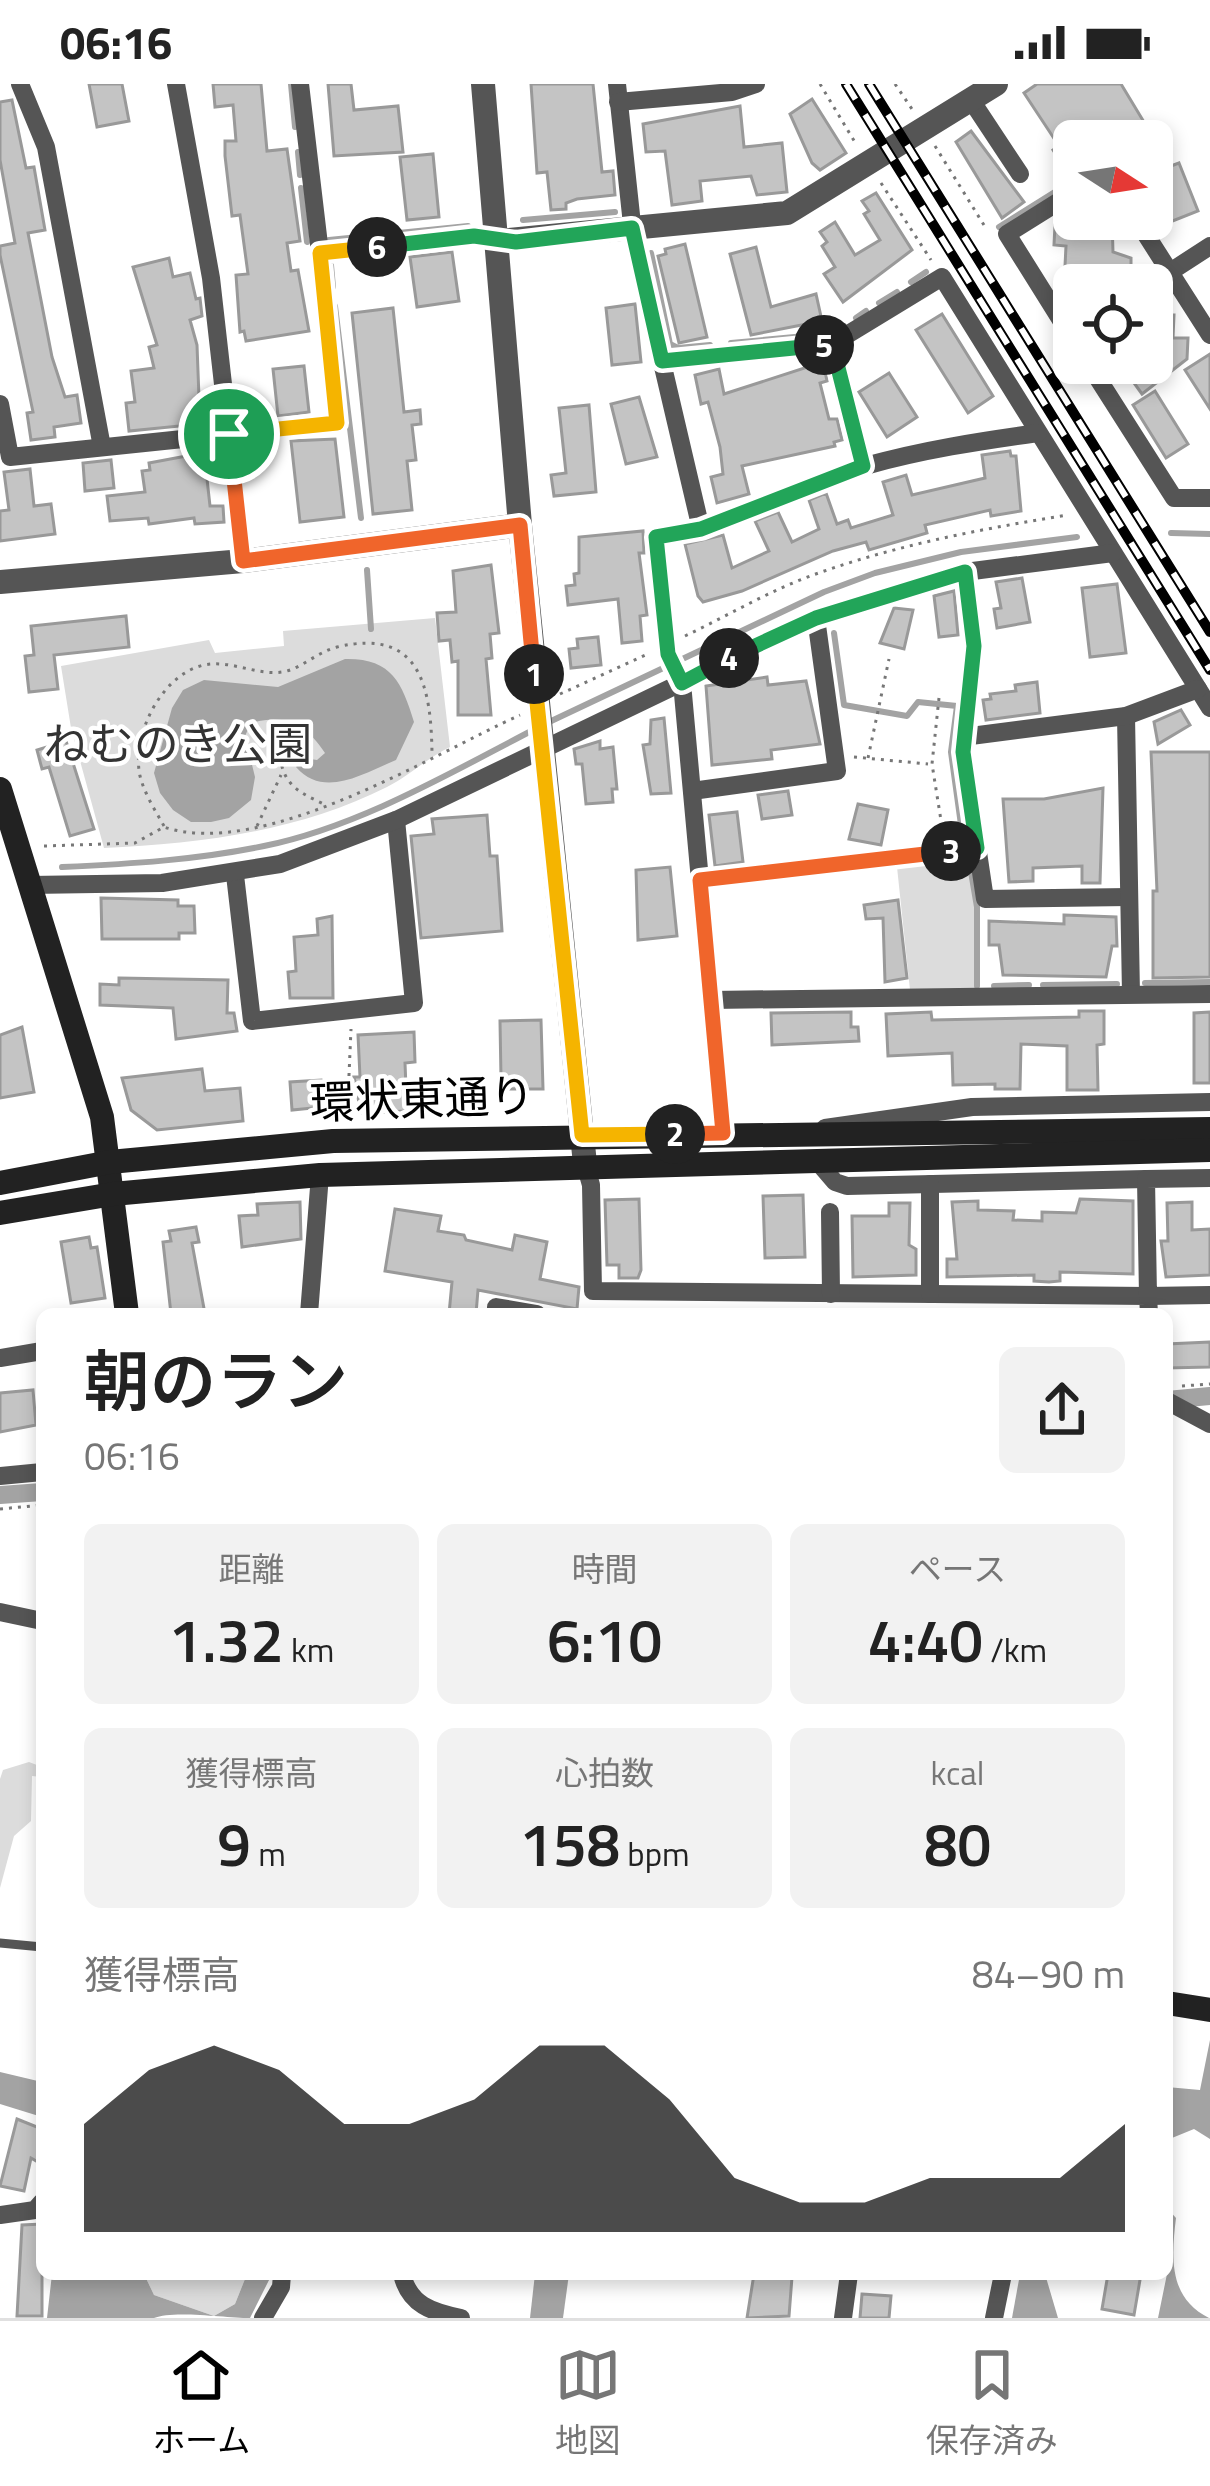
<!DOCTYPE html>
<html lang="ja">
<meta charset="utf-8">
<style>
:root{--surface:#fff;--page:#f2f2f2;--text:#222;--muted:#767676;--line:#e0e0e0;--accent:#000}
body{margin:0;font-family:"Titillium Web","Noto Sans JP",sans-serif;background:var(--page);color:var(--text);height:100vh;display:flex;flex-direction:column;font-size:45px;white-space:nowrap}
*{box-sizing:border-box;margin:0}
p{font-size:39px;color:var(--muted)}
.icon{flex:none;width:66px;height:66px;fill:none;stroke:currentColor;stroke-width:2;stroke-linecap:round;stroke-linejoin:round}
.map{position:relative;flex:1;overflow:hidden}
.drawer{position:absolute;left:36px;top:1224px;width:1137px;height:972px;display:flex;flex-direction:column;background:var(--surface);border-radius:18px;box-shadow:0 6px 18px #0003}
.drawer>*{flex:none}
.needle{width:78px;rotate:102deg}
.tools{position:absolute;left:1053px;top:36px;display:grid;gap:24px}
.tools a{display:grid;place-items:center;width:120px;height:120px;border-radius:18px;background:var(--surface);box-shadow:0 6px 18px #0003;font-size:60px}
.pin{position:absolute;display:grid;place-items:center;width:102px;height:102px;color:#fff;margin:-51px;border:6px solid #fff;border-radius:50%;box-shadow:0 3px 12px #0007}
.km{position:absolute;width:60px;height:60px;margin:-30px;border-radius:50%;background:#222;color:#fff;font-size:33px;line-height:60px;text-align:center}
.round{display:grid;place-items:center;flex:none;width:126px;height:126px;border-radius:18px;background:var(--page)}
.head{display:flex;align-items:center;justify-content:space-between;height:204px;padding:0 48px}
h1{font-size:66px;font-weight:600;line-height:90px}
.stats{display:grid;grid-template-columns:repeat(3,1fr);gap:18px;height:204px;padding:12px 48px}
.stats div{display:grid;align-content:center;border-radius:18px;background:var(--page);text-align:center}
.stats b{font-size:60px;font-weight:600}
.stats small{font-size:33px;font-weight:400}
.stats p{font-size:33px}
.chart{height:336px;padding:24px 48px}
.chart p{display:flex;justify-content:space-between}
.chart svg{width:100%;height:216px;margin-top:12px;fill:var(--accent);opacity:.7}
.status{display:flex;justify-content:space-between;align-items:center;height:84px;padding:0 60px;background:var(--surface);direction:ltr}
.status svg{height:33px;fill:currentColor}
.menu{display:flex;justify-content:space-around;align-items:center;height:168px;border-top:3px solid var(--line);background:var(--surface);font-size:33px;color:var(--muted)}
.menu a{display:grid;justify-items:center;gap:6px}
.menu .active{color:var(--accent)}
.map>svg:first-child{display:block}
.green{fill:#dcdcdc}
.water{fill:#a3a3a3}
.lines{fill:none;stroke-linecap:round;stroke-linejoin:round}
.stream{stroke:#a3a3a3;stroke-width:6}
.canal{stroke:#a3a3a3;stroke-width:18}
.building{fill:#c4c4c4;stroke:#999;stroke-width:3}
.path{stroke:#777;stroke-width:3;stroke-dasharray:3 6;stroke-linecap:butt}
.service{stroke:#555;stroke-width:9}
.minor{stroke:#555;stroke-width:18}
.tertiary{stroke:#555;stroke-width:24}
.secondary{stroke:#222;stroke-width:24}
.rail-casing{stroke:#000;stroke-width:10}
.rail{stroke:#fff;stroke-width:6;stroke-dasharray:18;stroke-linecap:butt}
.split-1-casing{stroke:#fff;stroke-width:24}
.split-2-casing{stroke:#fff;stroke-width:24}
.split-3-casing{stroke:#fff;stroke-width:24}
.split-4-casing{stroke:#fff;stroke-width:24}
.split-5-casing{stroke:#fff;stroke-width:24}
.split-6-casing{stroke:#fff;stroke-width:24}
.split-7-casing{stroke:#fff;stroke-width:24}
.split-1{stroke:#f0652b;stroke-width:15}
.split-2{stroke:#f5b400;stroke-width:15}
.split-3{stroke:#f0652b;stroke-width:15}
.split-4{stroke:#22a559;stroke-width:15}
.split-5{stroke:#22a559;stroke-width:15}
.split-6{stroke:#22a559;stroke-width:15}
.split-7{stroke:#f5b400;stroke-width:15}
.labels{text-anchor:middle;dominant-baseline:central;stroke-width:9;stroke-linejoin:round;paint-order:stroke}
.park-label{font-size:45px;fill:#333;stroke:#fff}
.street-label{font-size:45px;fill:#000;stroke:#fff}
</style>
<div class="status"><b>06:16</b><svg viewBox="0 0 49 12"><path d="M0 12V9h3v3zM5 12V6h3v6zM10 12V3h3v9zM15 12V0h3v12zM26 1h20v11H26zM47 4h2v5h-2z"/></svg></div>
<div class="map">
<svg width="1210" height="2234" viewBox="0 0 1210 2234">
<rect width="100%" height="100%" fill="#fff"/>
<g class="green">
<path d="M 435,534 L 450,663 C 427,674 409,692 387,703 C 300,747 200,760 104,764 L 71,644 L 61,582 L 209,556 L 215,569 L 284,562 L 283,547 Z"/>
<path d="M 963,776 C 984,797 977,874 977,905 L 910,906 L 897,783 Z"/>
<polygon points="29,1678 42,1683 42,1693 32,1692 31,1737 14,1752 0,1804 0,1695 3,1686"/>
<polygon points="144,2190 220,2194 224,2190 247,2190 235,2220 214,2232 154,2211"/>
</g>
<g class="water">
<path d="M 345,575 C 391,574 402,598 414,638 L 396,676 C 362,690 324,715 296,683 L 304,674 L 317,676 L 325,669 C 306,640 285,629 251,639 L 245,652 L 255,693 L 251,716 L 229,734 L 211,738 L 191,738 L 173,726 L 160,709 L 154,689 L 172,624 L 183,606 L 204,596 L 278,603 Z"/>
<polygon points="1210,1956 1210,2055 1194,2045 1167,2056 1167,2003 1200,2006"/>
<polygon points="0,1988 42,1998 42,2033 0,2020"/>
<path d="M 1167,2124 L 1176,2134 C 1171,2175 1169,2214 1209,2234 L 1158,2234 L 1167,2190 Z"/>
<path d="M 52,2190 L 144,2190 L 154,2211 L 214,2232 L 235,2220 L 247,2190 L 272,2190 L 250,2234 C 226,2234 173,2226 154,2234 L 47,2234 Z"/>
<polygon points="535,2190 569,2190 563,2234 530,2234"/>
<polygon points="1020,2190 1045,2190 1058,2234 1012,2234"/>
</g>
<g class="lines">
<g class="stream">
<polyline points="291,0 295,43"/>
<polyline points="298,68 300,91"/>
<polyline points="301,104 307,158"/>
<polyline points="523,136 615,128"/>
<polyline points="999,143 1074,96"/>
<polyline points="329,156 468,142"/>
<polyline points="651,169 670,260 678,264 710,261"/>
<polyline points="331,181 333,203"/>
<polyline points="911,198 926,188"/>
<polyline points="879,219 897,208"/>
<polyline points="335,222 361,434"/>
<polyline points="856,234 866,227"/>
<polyline points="731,259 816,251 844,242"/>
<polyline points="1171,449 1210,450"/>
<polyline points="367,486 371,545"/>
<polyline points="834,549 844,621 907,632 918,618 957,622 951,668 962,748"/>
<polyline points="547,639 824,508 875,489 961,468 1077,453"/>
<polyline points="970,782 977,823 977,902"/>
<path d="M 62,783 C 129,780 197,776 264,762 C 358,743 450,689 535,645"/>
<polyline points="1145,899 1210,898"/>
<polyline points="1043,901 1117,900"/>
<polyline points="994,902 1029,901"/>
</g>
<g class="canal">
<polyline points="1167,1316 1210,1312"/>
<polyline points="0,1411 42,1408"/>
</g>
</g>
<g class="building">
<polygon points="89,0 122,0 129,37 97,43"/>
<polygon points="213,0 261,0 267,67 287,65 300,157 287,159 291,187 298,186 309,247 246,257 244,247 240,248 236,191 248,190 240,131 232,132 225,72 225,57 236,57 233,21 215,23"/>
<polygon points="328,0 351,0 354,26 398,22 403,68 334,72"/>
<polygon points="531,0 593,0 602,88 613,87 615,111 577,115 566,119 566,125 551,126 547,88 537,89"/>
<polygon points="1037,0 1121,0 1150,48 1137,57 1074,57 1071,95 1053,66 1059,62 1024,9"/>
<polygon points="812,15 846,69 820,86 812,79 790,30"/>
<polygon points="12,16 26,84 34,83 45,146 28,149 52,273 65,313 77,311 81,339 54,343 55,353 31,356 27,329 33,328 0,171 0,162 15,159 0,76 0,18"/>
<polygon points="740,22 744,63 782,59 787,108 757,111 751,92 700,97 702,117 672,121 665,67 646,68 643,40"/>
<polygon points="971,47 1024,118 1002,134 956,58"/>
<polygon points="433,70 439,133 407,136 400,73"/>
<polygon points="1179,79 1198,127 1170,138 1152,89"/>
<polygon points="876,109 912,166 843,218 824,190 835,183 822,162 827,158 820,148 835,138 855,171 880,156 864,130 869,127 862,117"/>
<polygon points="1085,135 1112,135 1113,168 1131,174 1131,201 1082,201 1082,186 1065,182 1066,162 1054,161 1055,141 1085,142"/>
<polygon points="685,160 707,253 679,259 658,172 666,170 665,165"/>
<polygon points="756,163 771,223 816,210 822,237 751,251 730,170"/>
<polygon points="452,168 459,217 417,223 410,173"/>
<polygon points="169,174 173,193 190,189 196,215 200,214 202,232 190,236 197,261 200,340 129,347 126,319 135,318 131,287 154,284 149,263 157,261 133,183"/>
<polygon points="635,220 641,278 612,281 606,224"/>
<polygon points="393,224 404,328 420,326 421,340 412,341 416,376 407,377 412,426 373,430 352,229"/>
<polygon points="942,230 993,312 968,329 916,246"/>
<polygon points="1152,231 1174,231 1173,254 1188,254 1187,275 1142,310 1129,292 1152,279"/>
<polygon points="1210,270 1210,325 1185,286"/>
<polygon points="823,278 827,297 820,299 829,335 837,335 842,356 834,358 835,362 742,382 749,410 717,419 711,393 723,390 720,363 708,318 701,320 695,291 719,285 724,310"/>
<polygon points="304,282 309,328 278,332 273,285"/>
<polygon points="889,289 917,333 887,353 859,308"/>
<polygon points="1155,307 1188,360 1166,374 1133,321"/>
<polygon points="639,313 657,373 626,380 611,320"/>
<polygon points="589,321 596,408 554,412 551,391 566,389 559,324"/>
<polygon points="335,355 344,433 300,438 291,357"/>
<polygon points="213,367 216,385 206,386 210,422 223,422 224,438 195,440 194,434 149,440 148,434 110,437 107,412 145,408 142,387 150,386 149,379"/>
<polygon points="1010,367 1011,372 1016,372 1021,427 991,432 990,426 925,441 927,449 869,466 866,458 833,467 742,507 703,518 698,512 685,460 723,451 732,484 769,467 755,437 778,428 792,458 819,445 809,416 826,409 837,440 848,436 851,444 893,431 883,398 906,391 912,411 985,394 982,371"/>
<polygon points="111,376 114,404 85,407 83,379"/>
<polygon points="30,385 34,422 51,420 55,450 0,457 0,427 9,426 4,388"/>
<polygon points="643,447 644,469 639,469 647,531 640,532 642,557 622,559 618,515 568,521 566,502 575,501 574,490 579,489 579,453"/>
<polygon points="491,481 499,549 490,550 492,574 486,575 491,631 458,631 458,577 452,578 450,556 439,557 437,529 456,528 453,487"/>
<polygon points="1022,494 1030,538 997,544 994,525 1001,524 996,498"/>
<polygon points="1117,500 1126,569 1090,573 1082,504"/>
<polygon points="954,507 958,551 939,553 934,512"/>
<polygon points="894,524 913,526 904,565 880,559"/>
<polygon points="126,532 129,563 54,571 58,605 29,608 25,572 34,571 31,542"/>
<polygon points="598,553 601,581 571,584 569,565 578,564 577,555"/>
<polygon points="767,593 768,601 806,597 820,660 771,666 772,675 712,681 706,602"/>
<polygon points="1037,598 1040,629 986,636 983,616 991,615 990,610 1016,607 1015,601"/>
<polygon points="1181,626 1190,641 1158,660 1154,638"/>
<polygon points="664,634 671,709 651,710 643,661 650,660 651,636"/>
<polygon points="66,657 94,745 70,752 49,683 42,685 37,666"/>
<polygon points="600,657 600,665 613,663 617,705 612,705 613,718 586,720 582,680 576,680 574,665"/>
<polygon points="1151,668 1210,668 1210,893 1153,894 1153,807 1157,807"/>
<polygon points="1103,704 1100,799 1082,799 1082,782 1033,784 1033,797 1009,798 1003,715 1044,715"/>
<polygon points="788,707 792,731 762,735 758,711"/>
<polygon points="858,720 888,726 881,761 849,755"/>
<polygon points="737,728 743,778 715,782 709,731"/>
<polygon points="487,731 490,772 497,772 502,847 421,854 411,752 434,750 432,735"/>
<polygon points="670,783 677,852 638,856 636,786"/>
<polygon points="101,814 178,816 178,822 194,822 195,849 179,849 179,855 102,855"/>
<polygon points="898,816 907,894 885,898 883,834 866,835 864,821"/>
<polygon points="1064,831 1116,833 1117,862 1112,862 1106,893 1003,891 999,861 989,861 989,837 1064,840"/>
<polygon points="332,832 333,914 290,914 288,888 296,887 294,853 318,851 317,835"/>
<polygon points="119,894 228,896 227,929 234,929 237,947 176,955 173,924 100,921 100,900 119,901"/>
<polygon points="1079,927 1104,927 1104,960 1097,961 1098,1006 1067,1006 1067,962 1021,960 1020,1005 995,1005 995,1000 953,1001 952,969 888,972 886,930 931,928 932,936 1079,933"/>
<polygon points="851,928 851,943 858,943 859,957 772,961 771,929"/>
<polygon points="1210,928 1210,999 1194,999 1194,929"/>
<polygon points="541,936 543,1005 508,1005 508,995 501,995 500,937"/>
<polygon points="22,943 34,1008 0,1014 0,951"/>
<polygon points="414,948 415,978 405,979 407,1027 361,1029 354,993 360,993 358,951"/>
<polygon points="202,985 205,1007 240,1004 243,1037 157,1046 131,1026 122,994"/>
<polygon points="321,996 323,1023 292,1026 290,998"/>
<polygon points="803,1111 805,1173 765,1174 763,1112"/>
<polygon points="639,1115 641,1186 638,1194 619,1194 619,1181 607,1181 605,1116"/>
<polygon points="1080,1115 1133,1117 1133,1190 1060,1188 1060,1197 1049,1198 1034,1197 1034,1191 947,1193 947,1175 957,1175 952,1118 978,1117 978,1126 1014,1127 1013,1136 1042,1137 1042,1128 1076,1129"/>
<polygon points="300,1118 301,1155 242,1163 239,1132 258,1131 257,1120"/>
<polygon points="1192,1118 1192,1146 1210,1145 1210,1191 1166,1193 1161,1157 1168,1157 1167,1119"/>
<polygon points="889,1119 910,1119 909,1161 916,1165 916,1191 853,1193 852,1132 889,1132"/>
<polygon points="395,1125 441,1132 438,1147 464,1151 466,1156 512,1166 515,1151 547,1158 540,1195 579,1203 577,1225 478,1206 476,1230 449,1230 452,1198 385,1187"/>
<polygon points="196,1143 199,1158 192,1159 205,1230 171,1230 163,1158 171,1157 169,1147"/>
<polygon points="89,1153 91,1164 97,1163 105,1214 71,1219 61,1158"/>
<polygon points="1210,1258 1210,1283 1167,1284 1167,1260"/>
<polygon points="33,1306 36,1341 0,1348 0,1309"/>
<polygon points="17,2035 42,2045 42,2069 38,2078 31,2074 24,2107 0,2102"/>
<polygon points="42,2140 42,2232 17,2232 22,2141"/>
<polygon points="754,2190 792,2193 789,2232 747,2234"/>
<polygon points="1108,2190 1141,2190 1134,2231 1102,2225"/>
<polygon points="862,2210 891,2212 889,2234 860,2234"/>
</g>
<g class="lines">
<g class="path">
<polyline points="820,0 856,60"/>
<polyline points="895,0 914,28"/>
<polyline points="935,62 987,146"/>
<polyline points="881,99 931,176"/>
<path d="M 685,552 C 727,532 769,507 813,491 C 896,461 981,445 1068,431"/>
<polyline points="560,610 650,569"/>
<polyline points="939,614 932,680 943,749"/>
<path d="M 280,673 C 284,702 300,709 326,721"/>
<polyline points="854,673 928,680"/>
<polyline points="868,674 889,575"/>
<path d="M 164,742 C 155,726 145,711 140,692 C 131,651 162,590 204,581 C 232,575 260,594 287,587 C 304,582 318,568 337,563 C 421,543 431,604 432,669"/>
<polyline points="257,742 281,691"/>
<path d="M 44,762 L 135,759 L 164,743 C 262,776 430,672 520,631"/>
<polyline points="347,1037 351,945"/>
<polyline points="1182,1302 1210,1300"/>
<polyline points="0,1425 42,1421"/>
</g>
<polyline class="service" points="0,1859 42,1863"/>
<g class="minor">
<polyline points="20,0 46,63 102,363"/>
<polyline points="176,0 211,194 243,477"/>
<polyline points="300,0 320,169"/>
<polyline points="617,0 634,159 701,445"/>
<polyline points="971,16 1020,90"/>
<polyline points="618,18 732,8 756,0"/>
<polyline points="1074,108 1007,150 1074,257"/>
<polyline points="1136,135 1210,251"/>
<polyline points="1170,188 1210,162"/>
<polyline points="832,260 863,383"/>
<polyline points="661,277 832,260 942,193 1210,624"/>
<polyline points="1088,279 1174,414 1210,414"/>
<polyline points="0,320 10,373 337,339 320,169 474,152 498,157"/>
<polyline points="965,488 973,562 963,668 985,815 1129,813"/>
<polyline points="1126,632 1131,910"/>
<polyline points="963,653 1126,632 1198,605"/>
<polyline points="692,707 837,687 816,534"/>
<polyline points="235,791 252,937 414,919 396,736"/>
<polyline points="700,797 977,764"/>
<polyline points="30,801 162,799 280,780 396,736 816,534 965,488 1113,469"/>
<polyline points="711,916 1210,910"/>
<polyline points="825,1044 972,1023 1210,1018"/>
<path d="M 723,1049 L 682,599 L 666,561 L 656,453 C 730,440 794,402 865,382 C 922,366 980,357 1038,349"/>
<polyline points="817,1077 835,1098 847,1102 1146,1095"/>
<polyline points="585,1080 591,1101 593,1207 1148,1212 1149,1230"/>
<polyline points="1210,1094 1146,1095 1148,1212 1210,1211"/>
<polyline points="830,1128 831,1210"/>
<polyline points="930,1210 930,1100"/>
<polyline points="309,1230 320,1091"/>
<polyline points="496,1230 496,1223 537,1230"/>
<polyline points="0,1274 42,1267"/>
<polyline points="1167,1317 1210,1340"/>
<polyline points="0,1392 42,1388"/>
<polyline points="0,1528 42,1537"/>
<polyline points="0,2131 35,2126 42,2118"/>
<path d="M 402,2190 C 409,2221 432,2228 461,2234"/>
<polyline points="263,2234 281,2203 282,2190"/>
<polyline points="843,2234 849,2190"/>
<polyline points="994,2234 1003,2190"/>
</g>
<g class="tertiary">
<polyline points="483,0 520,441 585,1080"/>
<polyline points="498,157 787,129 996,0"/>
<polyline points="0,498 243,477 520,441"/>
</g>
<g class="secondary">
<polyline points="0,705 102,1033 127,1230"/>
<polyline points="0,1099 110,1078 333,1057 1210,1045"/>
<polyline points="0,1129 113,1110 320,1091 1210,1066"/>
<polyline points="1167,1919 1210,1926"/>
</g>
<g class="rail-casing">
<g id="rail">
<polyline points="846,0 1210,586"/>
<polyline points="869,0 1210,548"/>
</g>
</g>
<use href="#rail" class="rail"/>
</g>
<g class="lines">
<g class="split-1-casing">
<polyline id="split-1" points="229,350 243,477 520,441 534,590"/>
</g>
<g class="split-2-casing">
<polyline id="split-2" points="534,590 582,1051 675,1050"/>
</g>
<g class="split-3-casing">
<polyline id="split-3" points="675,1050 723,1049 700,796 951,767"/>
</g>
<g class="split-4-casing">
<polyline id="split-4" points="729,574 816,534 965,488 974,562 963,668 977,764 951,767"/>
</g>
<g class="split-5-casing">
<polyline id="split-5" points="729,574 682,599 668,570 656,453 701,445 863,382 832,260 824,261"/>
</g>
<g class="split-6-casing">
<polyline id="split-6" points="377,163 474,152 516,158 632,144 662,277 824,261"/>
</g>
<g class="split-7-casing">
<polyline id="split-7" points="229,350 337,339 320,169 377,163"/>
</g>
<use href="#split-1" class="split-1"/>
<use href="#split-2" class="split-2"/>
<use href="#split-3" class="split-3"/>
<use href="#split-4" class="split-4"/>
<use href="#split-5" class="split-5"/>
<use href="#split-6" class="split-6"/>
<use href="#split-7" class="split-7"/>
</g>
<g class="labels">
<g class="park-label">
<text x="178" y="659">ねむのき公園</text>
</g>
<g class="street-label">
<text transform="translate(422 1014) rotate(-2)">環状東通り</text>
</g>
</g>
</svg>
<div class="tools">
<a><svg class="needle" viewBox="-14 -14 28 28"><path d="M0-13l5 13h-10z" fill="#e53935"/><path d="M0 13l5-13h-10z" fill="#767676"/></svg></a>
<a><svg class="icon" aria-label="locate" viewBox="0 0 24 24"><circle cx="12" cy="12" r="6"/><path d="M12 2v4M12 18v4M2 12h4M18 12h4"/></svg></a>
</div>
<div class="pin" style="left:229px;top:350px;background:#1e9e55"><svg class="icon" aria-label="arrive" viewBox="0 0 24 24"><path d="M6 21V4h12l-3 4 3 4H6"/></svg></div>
<b class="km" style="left:534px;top:590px">1</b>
<b class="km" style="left:675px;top:1050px">2</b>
<b class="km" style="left:951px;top:767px">3</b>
<b class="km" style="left:729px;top:574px">4</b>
<b class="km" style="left:824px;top:261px">5</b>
<b class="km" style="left:377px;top:163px">6</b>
<section class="drawer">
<div class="head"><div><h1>朝のラン</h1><p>06:16</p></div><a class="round"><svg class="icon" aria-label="share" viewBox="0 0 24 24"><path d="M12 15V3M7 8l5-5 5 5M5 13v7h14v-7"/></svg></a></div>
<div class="stats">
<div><p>距離</p><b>1.32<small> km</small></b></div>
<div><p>時間</p><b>6:10</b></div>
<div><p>ペース</p><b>4:40<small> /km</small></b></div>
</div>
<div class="stats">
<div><p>獲得標高</p><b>9<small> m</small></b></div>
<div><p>心拍数</p><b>158<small> bpm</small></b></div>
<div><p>kcal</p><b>80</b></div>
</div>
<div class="chart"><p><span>獲得標高</span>84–90 m</p>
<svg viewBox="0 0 160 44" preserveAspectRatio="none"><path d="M0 44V22L10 11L20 6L30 11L40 22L50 22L60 17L70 6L80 6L90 17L100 33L110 38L120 38L130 33L140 33L150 33L160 22V44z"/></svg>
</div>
</section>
</div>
<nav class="menu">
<a class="active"><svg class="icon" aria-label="home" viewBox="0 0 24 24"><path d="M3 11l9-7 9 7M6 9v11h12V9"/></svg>ホーム</a>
<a><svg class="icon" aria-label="map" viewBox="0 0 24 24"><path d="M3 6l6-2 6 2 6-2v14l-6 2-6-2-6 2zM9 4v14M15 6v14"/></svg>地図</a>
<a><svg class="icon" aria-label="saved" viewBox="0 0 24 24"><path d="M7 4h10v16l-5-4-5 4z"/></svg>保存済み</a>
</nav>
